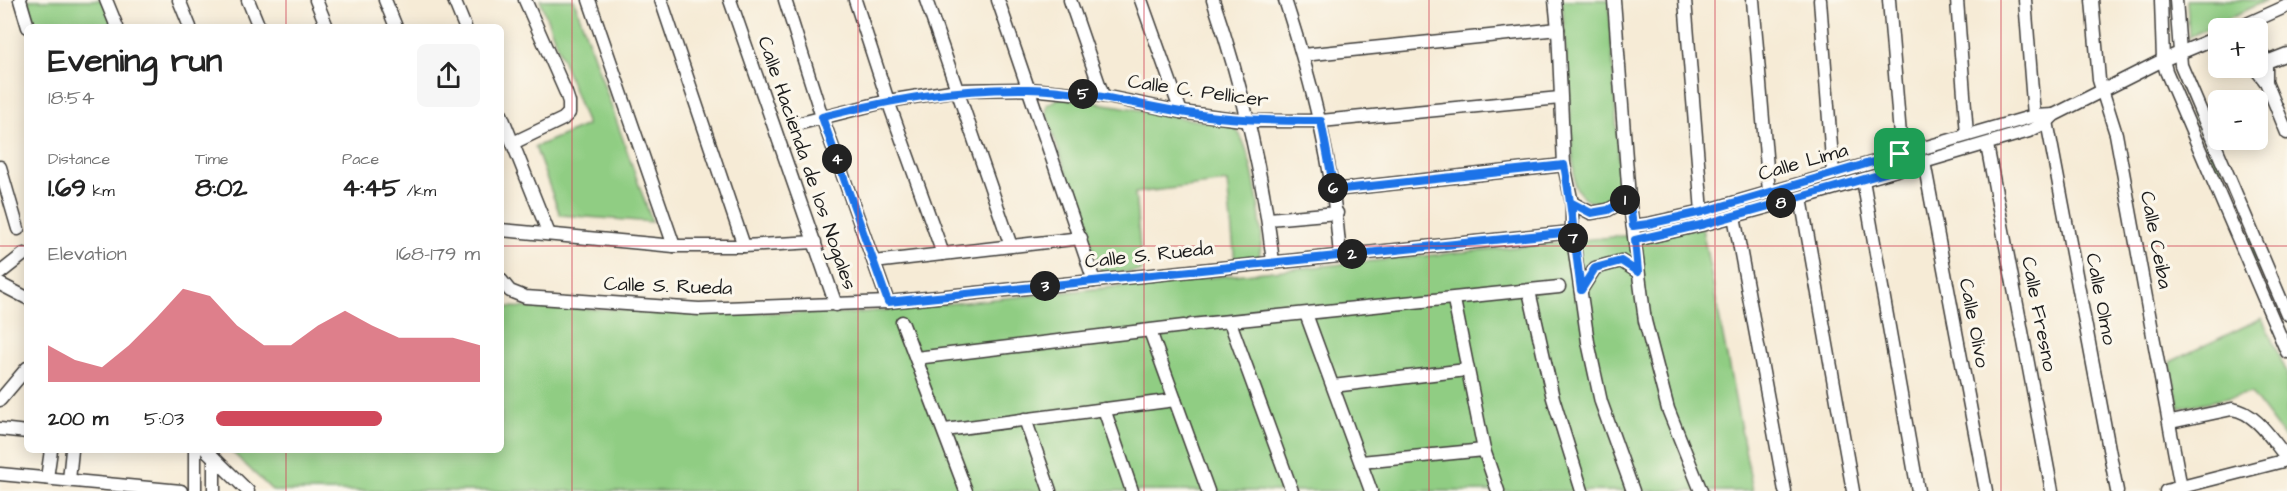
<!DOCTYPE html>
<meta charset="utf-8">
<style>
:root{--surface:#fff;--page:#f6f6f6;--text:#222;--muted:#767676;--accent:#d1495b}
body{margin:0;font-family:"Architects Daughter",sans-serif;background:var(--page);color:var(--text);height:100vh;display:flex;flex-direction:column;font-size:22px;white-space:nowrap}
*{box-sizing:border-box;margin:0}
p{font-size:20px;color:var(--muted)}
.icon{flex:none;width:33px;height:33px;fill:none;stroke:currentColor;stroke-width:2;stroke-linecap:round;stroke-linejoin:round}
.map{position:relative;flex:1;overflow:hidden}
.details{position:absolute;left:24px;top:24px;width:480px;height:429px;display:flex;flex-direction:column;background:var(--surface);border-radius:9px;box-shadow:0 3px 15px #0003}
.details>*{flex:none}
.controls{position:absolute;left:2208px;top:18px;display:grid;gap:12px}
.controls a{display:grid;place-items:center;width:60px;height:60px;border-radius:9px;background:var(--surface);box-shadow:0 3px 15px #0003;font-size:30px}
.pin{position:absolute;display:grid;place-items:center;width:51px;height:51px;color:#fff;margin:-26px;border-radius:12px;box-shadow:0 3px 9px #0006}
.km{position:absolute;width:30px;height:30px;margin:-15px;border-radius:50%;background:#222;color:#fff;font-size:16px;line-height:30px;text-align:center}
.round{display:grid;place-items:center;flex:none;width:63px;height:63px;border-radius:9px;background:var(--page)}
.headline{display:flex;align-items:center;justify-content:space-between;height:102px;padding:0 24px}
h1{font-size:33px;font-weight:700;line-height:45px}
.figures{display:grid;grid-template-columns:repeat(3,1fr);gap:9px;height:102px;padding:6px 24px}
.figures div{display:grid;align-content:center}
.figures b{font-size:26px;font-weight:700}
.figures small{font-size:16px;font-weight:400}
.figures p{font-size:16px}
.chart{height:168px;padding:12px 24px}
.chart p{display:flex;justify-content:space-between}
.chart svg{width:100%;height:108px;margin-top:6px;fill:var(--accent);opacity:.7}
ul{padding:0 24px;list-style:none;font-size:20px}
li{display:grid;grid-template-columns:96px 72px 1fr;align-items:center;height:45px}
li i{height:15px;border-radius:8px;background:var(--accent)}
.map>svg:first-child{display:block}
.green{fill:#90cd83;stroke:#567450;stroke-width:1.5}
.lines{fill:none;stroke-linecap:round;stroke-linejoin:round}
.minor-casing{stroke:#3d3b38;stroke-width:15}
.minor{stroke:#fff;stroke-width:12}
.route-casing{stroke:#fff;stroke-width:12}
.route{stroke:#1a73e8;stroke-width:8}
.grid{fill:none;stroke:#d1495b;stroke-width:1.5;stroke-opacity:0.55}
.labels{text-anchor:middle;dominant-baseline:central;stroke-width:6;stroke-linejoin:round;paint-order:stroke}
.street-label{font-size:20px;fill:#1c1c1c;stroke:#fbf7ec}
</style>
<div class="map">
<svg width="2287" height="491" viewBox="0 0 2287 491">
<rect width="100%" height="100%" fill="#fbf7ec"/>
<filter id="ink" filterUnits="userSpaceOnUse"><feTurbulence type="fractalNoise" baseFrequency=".0167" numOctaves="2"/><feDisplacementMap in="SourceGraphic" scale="12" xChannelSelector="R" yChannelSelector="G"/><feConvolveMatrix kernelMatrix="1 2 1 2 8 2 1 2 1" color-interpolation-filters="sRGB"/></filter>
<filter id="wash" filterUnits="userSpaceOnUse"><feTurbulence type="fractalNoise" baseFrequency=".008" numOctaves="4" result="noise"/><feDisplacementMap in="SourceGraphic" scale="24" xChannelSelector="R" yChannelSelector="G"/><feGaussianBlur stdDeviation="1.35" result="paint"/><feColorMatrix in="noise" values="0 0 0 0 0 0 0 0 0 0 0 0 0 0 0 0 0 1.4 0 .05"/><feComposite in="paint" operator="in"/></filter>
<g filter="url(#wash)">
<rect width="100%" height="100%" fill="#f6ebd6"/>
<g class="green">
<polygon points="28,0 104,0 115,27 36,27"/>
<polygon points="540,0 574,0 652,222 560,215 535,147 587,125"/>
<path d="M 1562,0 L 1609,0 L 1620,185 C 1610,208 1587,208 1575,186 Z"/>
<polygon points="2187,0 2267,0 2189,37"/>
<polygon points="2185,79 2265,272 2260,274 2179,82"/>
<path d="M 1059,98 C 1117,103 1174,118 1232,126 C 1250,136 1259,207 1261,229 C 1263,239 1261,248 1259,257 L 1235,262 L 1227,182 L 1135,193 L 1142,271 L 1102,274 L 1046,115 L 1047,105 Z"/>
<polygon points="1702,228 1753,491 273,491 230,450 501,450 501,307 846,314"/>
<polygon points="2262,318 2287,373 2287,441 2251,393 2179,408 2170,362"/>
</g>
</g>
<g filter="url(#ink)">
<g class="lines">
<g class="minor-casing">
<g id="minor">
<polyline points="20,0 28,27"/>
<polyline points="106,0 117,27"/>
<polyline points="179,0 190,27"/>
<polyline points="248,0 259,27"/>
<polyline points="316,0 327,27"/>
<polyline points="385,0 396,27"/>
<polyline points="454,0 465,27"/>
<polyline points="589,0 674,246"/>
<polyline points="661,0 744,246"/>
<polyline points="730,0 836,305"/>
<polyline points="785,0 822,117 888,302"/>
<polyline points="855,0 888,101 943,254"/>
<polyline points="926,0 1011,246"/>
<polyline points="998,0 1094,281"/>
<polyline points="1070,0 1103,96"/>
<polyline points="1141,0 1181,112"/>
<path d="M 1213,0 C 1242,86 1263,172 1273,262"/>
<path d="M 1285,0 C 1313,86 1333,165 1340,255"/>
<polyline points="1555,0 1558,29 1564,165 1572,203 1572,232 1588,342 1601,402 1633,491"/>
<polyline points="1614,0 1629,198 1645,321 1668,409 1701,491"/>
<polyline points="1685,0 1702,212"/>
<polyline points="1753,0 1769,192"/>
<polyline points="1820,0 1833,173"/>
<polyline points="1889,0 1902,160"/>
<polyline points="1957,0 1967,135"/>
<polyline points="2025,0 2034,116"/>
<polyline points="2092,0 2099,80 2116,134 2181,488"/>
<polyline points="2161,0 2163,60 2166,71 2287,352"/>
<polyline points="2176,0 2181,65 2287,314"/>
<polyline points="2238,28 2287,6"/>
<polyline points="2258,43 2266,62 2266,82"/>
<polyline points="1303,55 1558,29"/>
<polyline points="2259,65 2287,54"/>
<polyline points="2255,68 2266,82 2287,133"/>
<polyline points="501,114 549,234"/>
<polyline points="2046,116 2117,491"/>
<polyline points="797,124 888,101 957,90 1030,89 1103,96 1181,112 1250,121 1321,121 1560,98"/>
<polyline points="513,143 563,119 569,113 569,102 566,93 525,0"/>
<polyline points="1987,145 2052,491"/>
<polyline points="1924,162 1986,491"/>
<polyline points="0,167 18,229"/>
<polyline points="1863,180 1918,491"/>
<polyline points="1333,190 1564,165"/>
<polyline points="1801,198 1853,491"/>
<polyline points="1572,203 1591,213 1608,210 1629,198"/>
<polyline points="1734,216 1785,491"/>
<polyline points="1269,219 1337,213"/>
<polyline points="1633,226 1648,224 1702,212 2034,116 2054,115"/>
<polyline points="501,230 674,246 744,246 815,242"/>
<polyline points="1635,240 1705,224 1801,198 2029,131 2047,122 2054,115 2163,60 2218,37"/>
<polyline points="874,262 1081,238"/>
<polyline points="0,273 24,254"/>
<polyline points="501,280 510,291 525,297 699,309 888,302 1572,232"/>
<polyline points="0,284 27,298"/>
<polyline points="1581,290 1595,268 1621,261 1638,272"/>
<polyline points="1529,291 1553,398 1582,491"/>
<polyline points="1454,300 1484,450 1498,491"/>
<polyline points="1306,314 1371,491"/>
<polyline points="902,322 966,491"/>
<polyline points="1230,322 1292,491"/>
<polyline points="1191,325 1559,287"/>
<polyline points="1150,331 1208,491"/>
<polyline points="916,358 1184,326"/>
<polyline points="1333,386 1466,370"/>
<polyline points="0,400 27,368"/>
<polyline points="1104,409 1132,491"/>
<polyline points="1025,419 1050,491"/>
<path d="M 2171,422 L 2232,409 C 2256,412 2272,440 2287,458"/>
<polyline points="0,429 27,432"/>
<polyline points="945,430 1175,400"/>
<polyline points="206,450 248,491"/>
<polyline points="214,458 214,491"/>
<polyline points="1361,462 1484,450"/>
<polyline points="0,474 181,491"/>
<polyline points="47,478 51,450"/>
<polyline points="69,480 72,450"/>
<polyline points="195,491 195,450"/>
<polyline points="2166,491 2287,460"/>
</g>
</g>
<use href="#minor" class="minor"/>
</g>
</g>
<g class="lines" filter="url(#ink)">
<g class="route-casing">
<path id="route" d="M 1900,154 L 1702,212 L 1648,224 L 1633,226 L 1629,198 L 1608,210 L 1591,213 L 1572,203 L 1572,232 L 888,302 L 822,117 C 894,99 954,88 1028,89 C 1080,90 1130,103 1181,112 C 1228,120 1273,121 1321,121 L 1334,190 L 1564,165 C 1572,206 1575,248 1581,290 L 1595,268 L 1621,261 L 1638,272 L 1635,240 L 1705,224 L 1903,168 L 1900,154"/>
</g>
<use href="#route" class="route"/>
</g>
<path class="grid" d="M 286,0 L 286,27M 572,0 L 572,491M 858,0 L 858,491M 1144,0 L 1144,491M 1429,0 L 1429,491M 1715,0 L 1715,491M 2001,0 L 2001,491M 0,246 L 27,246M 501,246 L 2287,246M 286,450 L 286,491"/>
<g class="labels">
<g class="street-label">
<text transform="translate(1198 91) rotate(8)">Calle C. Pellicer</text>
<text transform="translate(1803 162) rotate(-16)">Calle Lima</text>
<text transform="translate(807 163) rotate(71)">Calle Hacienda de los Nogales</text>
<text transform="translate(2156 240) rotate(79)">Calle Ceiba</text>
<text transform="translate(1149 255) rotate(-6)">Calle S. Rueda</text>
<text transform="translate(668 286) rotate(2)">Calle S. Rueda</text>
<text transform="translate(2101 299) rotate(79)">Calle Olmo</text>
<text transform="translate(2039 314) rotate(79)">Calle Fresno</text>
<text transform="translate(1974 323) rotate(79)">Calle Olivo</text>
</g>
</g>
</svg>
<div class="controls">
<a>+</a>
<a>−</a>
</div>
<div class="pin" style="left:1900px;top:154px;background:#1e9e55"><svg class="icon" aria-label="arrive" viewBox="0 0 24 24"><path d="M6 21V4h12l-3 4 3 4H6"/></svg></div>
<b class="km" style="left:1625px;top:200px">1</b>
<b class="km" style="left:1352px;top:254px">2</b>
<b class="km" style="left:1045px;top:286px">3</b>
<b class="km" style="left:837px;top:159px">4</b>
<b class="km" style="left:1083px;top:94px">5</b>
<b class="km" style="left:1333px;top:188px">6</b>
<b class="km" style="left:1573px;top:238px">7</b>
<b class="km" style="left:1781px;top:203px">8</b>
<section class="details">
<div class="headline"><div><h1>Evening run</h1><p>18:54</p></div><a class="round"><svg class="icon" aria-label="share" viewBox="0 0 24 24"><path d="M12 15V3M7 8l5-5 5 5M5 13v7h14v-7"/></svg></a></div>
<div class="figures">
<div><p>Distance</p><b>1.69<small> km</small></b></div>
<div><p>Time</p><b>8:02</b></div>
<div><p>Pace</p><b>4:45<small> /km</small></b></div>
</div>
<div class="chart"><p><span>Elevation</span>168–179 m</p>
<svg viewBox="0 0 160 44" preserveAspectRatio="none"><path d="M0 44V29L10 35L20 38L30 29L40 18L50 6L60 9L70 21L80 29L90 29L100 21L110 15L120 21L130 26L140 26L150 26L160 29V44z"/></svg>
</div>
<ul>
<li><b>200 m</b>5:03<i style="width:63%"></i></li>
</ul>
</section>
</div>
